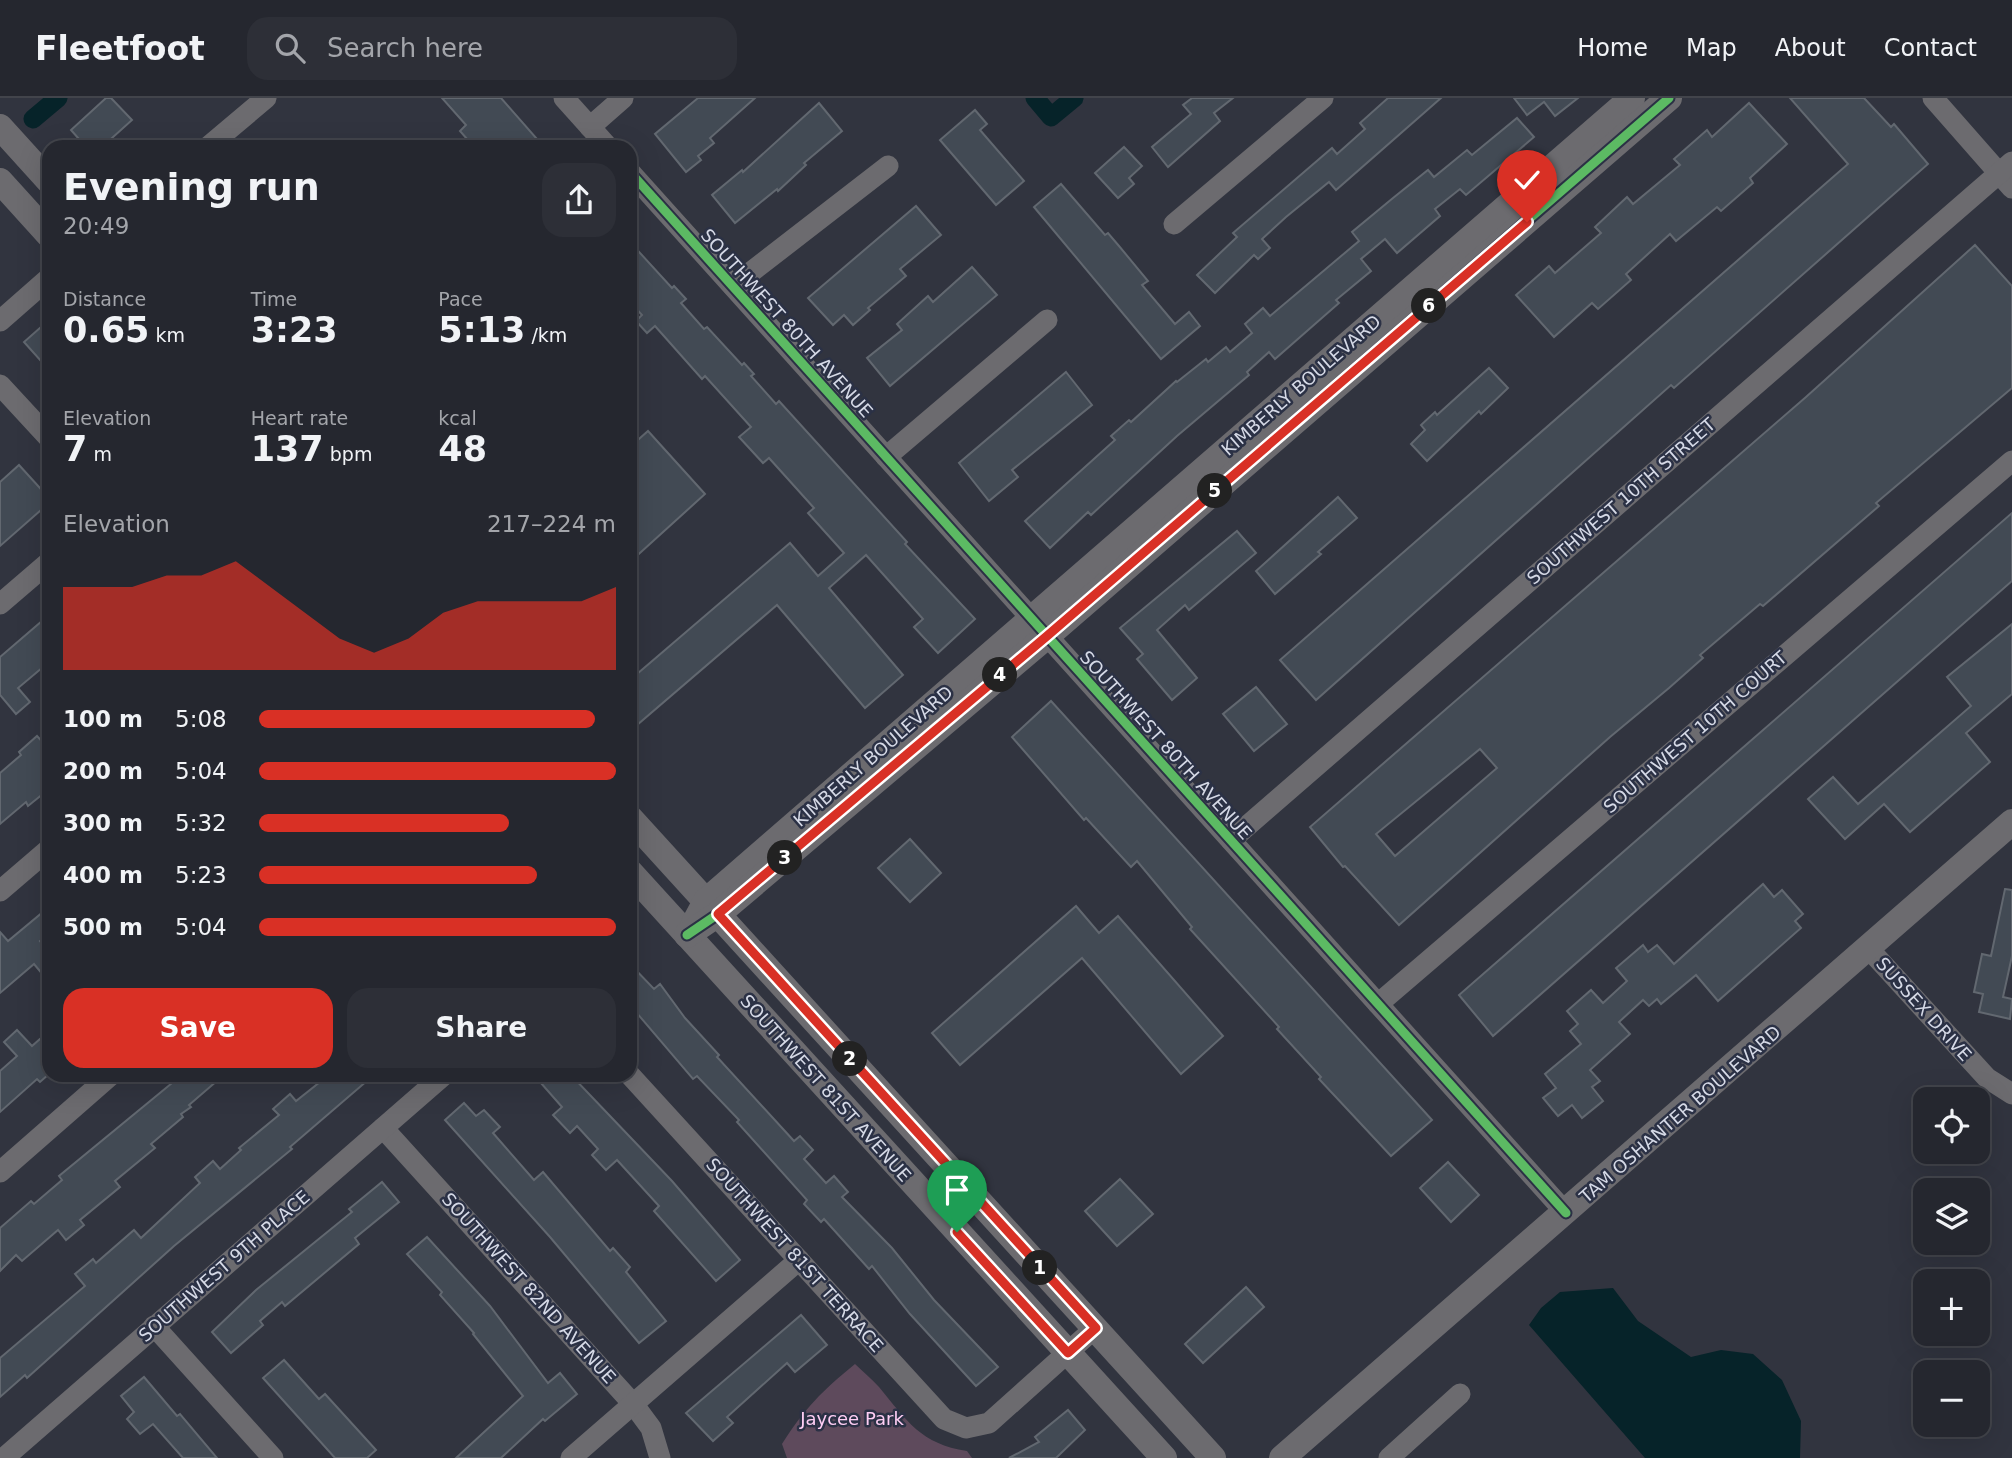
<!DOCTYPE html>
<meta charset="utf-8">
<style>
:root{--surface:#25272f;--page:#2d2f37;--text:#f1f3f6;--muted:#a3a5aa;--line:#42444b;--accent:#d93025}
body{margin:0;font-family:"DejaVu Sans",sans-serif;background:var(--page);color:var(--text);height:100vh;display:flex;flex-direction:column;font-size:26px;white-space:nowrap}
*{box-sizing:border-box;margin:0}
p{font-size:23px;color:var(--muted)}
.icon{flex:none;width:38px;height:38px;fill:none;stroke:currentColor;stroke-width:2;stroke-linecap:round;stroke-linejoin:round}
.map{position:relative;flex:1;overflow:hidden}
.panel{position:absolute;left:42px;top:42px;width:595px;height:942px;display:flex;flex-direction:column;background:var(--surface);border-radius:21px;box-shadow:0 7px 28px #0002,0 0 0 2px var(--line)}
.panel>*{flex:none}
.fabs{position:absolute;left:1913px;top:989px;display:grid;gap:14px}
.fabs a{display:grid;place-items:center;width:77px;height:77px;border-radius:14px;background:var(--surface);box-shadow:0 7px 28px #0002,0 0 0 2px var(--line);font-size:35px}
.pin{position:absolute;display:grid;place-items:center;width:60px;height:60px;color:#fff;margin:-72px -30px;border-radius:50% 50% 50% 0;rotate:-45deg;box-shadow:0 0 7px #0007}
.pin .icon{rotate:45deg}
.km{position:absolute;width:35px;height:35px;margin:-18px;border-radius:50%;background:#222;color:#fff;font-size:19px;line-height:35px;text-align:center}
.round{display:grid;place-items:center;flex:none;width:74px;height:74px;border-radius:21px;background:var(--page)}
.summary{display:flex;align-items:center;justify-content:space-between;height:119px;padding:0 21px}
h1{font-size:38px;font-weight:700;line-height:52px}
.metrics{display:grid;grid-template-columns:repeat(3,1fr);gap:10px;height:119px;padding:7px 21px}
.metrics div{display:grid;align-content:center}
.metrics b{font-size:35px;font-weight:700}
.metrics small{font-size:19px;font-weight:400}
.metrics p{font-size:19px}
.chart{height:196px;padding:14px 21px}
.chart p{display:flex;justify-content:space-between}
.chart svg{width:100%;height:126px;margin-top:7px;fill:var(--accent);opacity:.7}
.cta{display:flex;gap:14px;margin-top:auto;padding:14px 21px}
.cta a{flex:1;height:80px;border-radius:21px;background:var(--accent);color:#fff;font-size:28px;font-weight:700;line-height:80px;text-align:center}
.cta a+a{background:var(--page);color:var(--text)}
ul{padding:0 21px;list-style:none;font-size:23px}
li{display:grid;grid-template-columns:112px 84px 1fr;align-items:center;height:52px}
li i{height:18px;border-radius:9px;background:var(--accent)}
header{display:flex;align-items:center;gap:42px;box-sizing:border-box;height:98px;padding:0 35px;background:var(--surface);border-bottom:2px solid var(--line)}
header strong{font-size:33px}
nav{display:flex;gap:38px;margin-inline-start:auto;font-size:24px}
.search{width:490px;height:63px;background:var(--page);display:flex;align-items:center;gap:18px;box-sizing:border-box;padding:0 24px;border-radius:21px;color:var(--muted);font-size:26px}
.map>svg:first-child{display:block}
.green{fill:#5e4a5c}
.water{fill:#062329}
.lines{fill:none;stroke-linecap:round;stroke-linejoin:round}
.canal{stroke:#062329;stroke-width:19}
.building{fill:#424a54;stroke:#626870;stroke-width:2;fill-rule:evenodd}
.minor{stroke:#6c6b6f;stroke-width:21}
.tertiary{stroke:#6c6b6f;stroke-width:26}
.cycleway-casing{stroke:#2b3145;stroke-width:13}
.cycleway{stroke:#5cba63;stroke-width:9}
.route-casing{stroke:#fff;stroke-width:14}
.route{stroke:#d93025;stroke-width:9}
.labels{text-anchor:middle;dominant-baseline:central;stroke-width:5;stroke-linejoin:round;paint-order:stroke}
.street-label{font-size:18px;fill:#d5d9e6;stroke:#2b3145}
.park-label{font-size:18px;fill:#fecef4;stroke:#2b3145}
</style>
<header>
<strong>Fleetfoot</strong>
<div class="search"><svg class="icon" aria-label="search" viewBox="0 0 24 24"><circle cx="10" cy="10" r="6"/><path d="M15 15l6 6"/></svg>Search here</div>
<nav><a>Home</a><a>Map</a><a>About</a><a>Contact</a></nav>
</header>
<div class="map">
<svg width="2012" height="1360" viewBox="0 0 2012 1360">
<rect width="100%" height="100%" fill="#31343f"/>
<path class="green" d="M 855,1266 C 863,1274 872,1281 879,1289 C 907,1323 921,1346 967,1353 L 972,1360 L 787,1360 L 782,1346 C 805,1310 822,1293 855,1266 Z"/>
<polygon class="water" points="1613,1190 1638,1223 1691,1259 1721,1252 1753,1256 1782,1282 1801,1323 1800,1360 1645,1360 1529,1227 1541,1210 1560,1194"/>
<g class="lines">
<g class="canal">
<polyline points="1035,0 1051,19 1074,0"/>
<polyline points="33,21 58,0"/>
</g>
</g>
<g class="building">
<polygon points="106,0 111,0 132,22 102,49 86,49 71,32"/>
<polygon points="442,0 501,0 544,49 474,49 460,33 466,27"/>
<polygon points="698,0 755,0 710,40 714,45 698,58 701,62 686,74 655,36"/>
<polygon points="1192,0 1233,0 1214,15 1220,23 1168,69 1152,49 1191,16 1183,7"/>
<polygon points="1388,0 1441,0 1336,92 1329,84 1286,119 1262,141 1270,150 1258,161 1254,157 1215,195 1197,177 1237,139 1233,135 1332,50 1337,56 1365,31 1360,25"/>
<polygon points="1514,0 1578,0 1555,18 1544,4 1527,17"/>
<polygon points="1790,0 1864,0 1891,29 1894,26 1928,66 1674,290 1671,287 1316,602 1280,562 1848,66"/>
<polygon points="819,5 842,33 804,65 806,67 778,93 777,91 735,125 712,97 742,72 743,74"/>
<polygon points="1749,5 1787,46 1750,80 1753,85 1721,113 1717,109 1676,143 1670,136 1626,176 1631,182 1598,211 1592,205 1554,239 1516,197 1549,168 1555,175 1601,135 1595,129 1627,99 1633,106 1680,67 1674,61 1707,32 1712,39"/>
<polygon points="975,12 987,26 980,32 1024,83 996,107 940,42"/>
<polygon points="1517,20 1534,39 1466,97 1460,91 1435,111 1440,118 1397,155 1385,141 1361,161 1371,173 1336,202 1339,205 1275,261 1269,254 1247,274 1249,277 1177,338 1091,417 1088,414 1050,450 1025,423 1115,342 1111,338 1129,322 1131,324 1176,283 1177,284 1206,261 1208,264 1226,249 1230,254 1252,235 1245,226 1263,210 1270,218 1359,143 1352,134 1393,100 1428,72 1434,79 1467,52 1472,57"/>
<polygon points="1124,49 1142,68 1129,80 1134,86 1118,100 1095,75"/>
<polygon points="1061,86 1105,137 1108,135 1119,148 1148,183 1142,187 1175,226 1189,214 1200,228 1161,261 1034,109"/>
<polygon points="916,108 941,137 900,171 906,178 868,210 870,212 853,227 844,217 833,227 808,200"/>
<polygon points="630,144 672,190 674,188 686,201 681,205 704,231 707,229 742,267 744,265 754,276 751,278 776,306 779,303 907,444 905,446 975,521 938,555 914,529 923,521 866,457 829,490 903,577 865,610 777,507 630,633 630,582 790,445 818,478 844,455 808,415 814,410 769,360 763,365 739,339 751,329 705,278 702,281 655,228 647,235 636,223 642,217 630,204"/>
<path d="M 1975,147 L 2012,188 L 2012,290 L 1876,405 L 1879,408 L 1763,508 L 1760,506 L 1700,557 L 1703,560 L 1669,590 L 1610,639 L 1399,827 L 1345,768 L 1343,769 L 1310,729 L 1806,299 ZM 1480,651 L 1497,670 L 1395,758 L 1376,736 Z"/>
<polygon points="972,169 997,197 890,288 867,260 902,232 897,226 928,198 933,204"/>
<polygon points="49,222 49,272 24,244"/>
<polygon points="1489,270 1508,290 1481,316 1479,313 1427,363 1411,346 1425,332 1421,327 1435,314 1437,317"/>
<polygon points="1066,274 1092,307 1012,372 1018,379 989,403 959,365"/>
<polygon points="648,333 705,396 630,464 630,349"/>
<polygon points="19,367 49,400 49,405 0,448 0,384"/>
<polygon points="1338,399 1357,420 1318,454 1321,456 1275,496 1256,473"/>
<polygon points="2012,415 2012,483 1493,938 1459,897"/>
<polygon points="1237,433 1256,455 1189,512 1185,507 1157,532 1197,580 1172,602 1137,561 1143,556 1120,530"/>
<polygon points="49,517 49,564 18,590 30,604 16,616 0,597 0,559"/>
<polygon points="2012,526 2012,596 1966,635 1990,664 1910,734 1884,706 1845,741 1808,701 1833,679 1858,706 1971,608 1947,579"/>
<polygon points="1256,589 1287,626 1254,653 1223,616"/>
<polygon points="1051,603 1432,1022 1391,1058 1319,981 1321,979 1277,931 1279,929 1190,831 1192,829 1137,763 1131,769 1086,720 1084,722 1012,639"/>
<polygon points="37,638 49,651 49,691 28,708 26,704 0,726 0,675 21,657 19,654"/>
<polygon points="910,741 941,775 910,804 878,770"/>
<polygon points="1763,786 1774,799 1782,792 1803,816 1795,823 1801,830 1718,903 1696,877 1661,906 1657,901 1649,908 1643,902 1619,924 1630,936 1590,972 1600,983 1592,989 1603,1003 1582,1020 1572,1007 1558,1018 1543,1000 1556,990 1545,976 1581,946 1570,933 1578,926 1567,913 1591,892 1603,905 1627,883 1616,870 1643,847 1648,854 1657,847 1674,866"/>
<polygon points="2005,791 2012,792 2012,858 2003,899 2012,901 2010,921 1979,914 1983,896 1974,894 1982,856 1991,858"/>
<polygon points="1076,808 1099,835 1118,818 1223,938 1181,976 1082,860 960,967 932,935"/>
<polygon points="49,809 49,835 40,843 49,854 49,884 34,866 0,895 0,834 8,843"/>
<polygon points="630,866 654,891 660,886 685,920 719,957 717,959 794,1043 800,1038 813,1052 804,1061 826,1085 834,1078 848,1094 842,1099 892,1150 934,1202 998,1269 976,1288 910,1216 872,1168 869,1171 824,1121 821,1124 804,1106 807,1102 737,1024 739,1022 697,978 693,981 630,907"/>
<polygon points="17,932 32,948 49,933 49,976 40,984 37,981 0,1014 0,973 17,958 4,944"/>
<polygon points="183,976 225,976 189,1007 191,1009 181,1016 183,1019 151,1046 155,1050 115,1083 120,1089 80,1122 84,1127 66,1142 58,1132 22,1163 16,1157 0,1173 0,1130 31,1103 34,1106 62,1082 59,1078"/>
<polygon points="330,976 375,976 290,1049 292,1051 174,1148 27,1280 25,1277 0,1299 0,1260 85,1188 75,1176 93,1161 96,1165 134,1132 141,1140 200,1085 195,1079 213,1063 220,1071 241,1052 239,1050 279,1017 273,1011 290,996 296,1003"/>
<polygon points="533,976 570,976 672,1083 740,1162 716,1183 654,1113 659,1108 617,1062 606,1072 592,1057 598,1051 577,1028 570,1035 553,1017 562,1009"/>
<polygon points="464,1005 476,1018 484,1012 500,1029 493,1035 534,1082 543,1074 610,1153 613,1150 630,1169 626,1174 666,1223 639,1245 550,1139 445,1022"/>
<polygon points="1448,1064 1479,1097 1451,1124 1420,1090"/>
<polygon points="1120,1081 1153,1116 1117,1148 1085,1113"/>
<polygon points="382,1084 399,1104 355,1140 359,1146 285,1208 282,1204 260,1223 263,1227 231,1255 212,1234 256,1192 352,1114 349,1111"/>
<polygon points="427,1139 490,1208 548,1285 560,1275 577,1296 545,1323 543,1321 501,1360 456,1360 523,1298 473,1236 474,1235 440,1197 442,1194 407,1156"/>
<polygon points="1246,1189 1264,1209 1203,1265 1185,1246"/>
<polygon points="801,1217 827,1247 795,1274 787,1265 727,1319 733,1325 713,1343 686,1315"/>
<polygon points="284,1262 319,1301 325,1296 376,1352 367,1360 335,1360 263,1280"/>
<polygon points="144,1279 177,1318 180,1316 217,1360 183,1360 153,1326 140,1336 127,1321 134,1314 121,1298"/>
<polygon points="1068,1312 1085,1332 1056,1360 1009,1360 1039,1344 1035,1339"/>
</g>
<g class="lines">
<g class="minor">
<polyline points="564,0 608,49"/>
<polyline points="1933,0 2012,90"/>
<polyline points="590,29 623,0"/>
<polyline points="209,48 266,0"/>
<polyline points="630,74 1566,1115"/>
<polyline points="1174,126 1323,0"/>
<polyline points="733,188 888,68"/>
<polyline points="0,223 49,180"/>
<polyline points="0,287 49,340"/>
<polyline points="886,359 1047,222"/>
<polyline points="0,506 49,464"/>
<polyline points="1231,742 2012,64"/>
<polyline points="0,793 49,751"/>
<polyline points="1869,851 1987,980 2012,996"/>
<polyline points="1378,906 2012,363"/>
<polyline points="629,976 944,1321 966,1330 989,1325 1095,1230"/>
<polyline points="383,1030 634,1307 651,1330 660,1360"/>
<polyline points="0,1074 112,976"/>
<polyline points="154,1228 273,1360"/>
<polyline points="4,1360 445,976"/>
<polyline points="571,1360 799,1162"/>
<polyline points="1389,1360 1460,1296"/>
</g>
<g class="tertiary">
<polyline points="0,29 49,83"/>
<polyline points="0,83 49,137"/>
<polyline points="630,720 1213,1360"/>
<polyline points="630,774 1164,1360"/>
<polyline points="690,833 706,803 1632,0"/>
<polyline points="687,837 718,816 1047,538 1669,0"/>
<polyline points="1282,1360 2012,724"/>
</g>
<g class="cycleway-casing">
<g id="cycleway">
<polyline points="630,74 1566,1115"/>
<polyline points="687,837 718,816 1047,538 1669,0"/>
</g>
</g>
<use href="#cycleway" class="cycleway"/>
</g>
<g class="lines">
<g class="route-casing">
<polyline id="route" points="957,1134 1068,1255 1096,1230 718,816 1047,538 1527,124"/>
</g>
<use href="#route" class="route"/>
</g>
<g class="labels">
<g class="street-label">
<text transform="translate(787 225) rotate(48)">SOUTHWEST 80TH AVENUE</text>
<text transform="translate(1301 287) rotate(-41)">KIMBERLY BOULEVARD</text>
<text transform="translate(1621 403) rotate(-41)">SOUTHWEST 10TH STREET</text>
<text transform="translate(1695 634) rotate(-41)">SOUTHWEST 10TH COURT</text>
<text transform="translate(1166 647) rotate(48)">SOUTHWEST 80TH AVENUE</text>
<text transform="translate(873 658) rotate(-41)">KIMBERLY BOULEVARD</text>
<text transform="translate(1924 911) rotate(48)">SUSSEX DRIVE</text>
<text transform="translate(826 990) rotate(48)">SOUTHWEST 81ST AVENUE</text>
<text transform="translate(1680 1016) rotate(-41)">TAM OSHANTER BOULEVARD</text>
<text transform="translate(795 1157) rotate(48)">SOUTHWEST 81ST TERRACE</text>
<text transform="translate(224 1168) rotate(-41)">SOUTHWEST 9TH PLACE</text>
<text transform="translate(529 1190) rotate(48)">SOUTHWEST 82ND AVENUE</text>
</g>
<g class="park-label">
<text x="852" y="1320">Jaycee Park</text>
</g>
</g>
</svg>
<div class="fabs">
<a><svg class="icon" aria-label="locate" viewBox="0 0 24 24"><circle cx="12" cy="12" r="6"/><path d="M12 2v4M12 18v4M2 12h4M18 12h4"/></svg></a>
<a><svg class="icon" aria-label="layers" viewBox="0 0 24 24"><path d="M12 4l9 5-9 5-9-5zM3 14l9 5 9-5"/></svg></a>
<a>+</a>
<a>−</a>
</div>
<div class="pin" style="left:957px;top:1134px;background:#1e9e55"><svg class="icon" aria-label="arrive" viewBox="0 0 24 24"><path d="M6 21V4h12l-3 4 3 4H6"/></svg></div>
<div class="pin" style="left:1527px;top:124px;background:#d93025"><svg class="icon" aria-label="check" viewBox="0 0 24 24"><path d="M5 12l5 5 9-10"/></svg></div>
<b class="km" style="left:1040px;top:1170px">1</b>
<b class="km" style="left:850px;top:961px">2</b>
<b class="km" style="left:785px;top:760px">3</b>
<b class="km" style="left:1000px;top:577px">4</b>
<b class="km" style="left:1215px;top:393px">5</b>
<b class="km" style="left:1429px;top:208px">6</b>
<section class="panel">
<div class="summary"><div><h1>Evening run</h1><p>20:49</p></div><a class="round"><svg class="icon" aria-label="share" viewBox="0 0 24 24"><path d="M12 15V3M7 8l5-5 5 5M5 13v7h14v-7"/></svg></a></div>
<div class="metrics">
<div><p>Distance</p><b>0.65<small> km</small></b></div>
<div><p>Time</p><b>3:23</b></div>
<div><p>Pace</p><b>5:13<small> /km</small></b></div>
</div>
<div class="metrics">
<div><p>Elevation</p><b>7<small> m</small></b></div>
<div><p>Heart rate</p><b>137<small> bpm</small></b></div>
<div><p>kcal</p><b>48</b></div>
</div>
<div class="chart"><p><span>Elevation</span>217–224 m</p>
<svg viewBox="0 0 160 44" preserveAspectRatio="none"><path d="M0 44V15L10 15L20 15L30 11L40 11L50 6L60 15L70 24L80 33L90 38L100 33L110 24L120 20L130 20L140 20L150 20L160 15V44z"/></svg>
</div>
<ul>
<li><b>100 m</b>5:08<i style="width:94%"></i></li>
<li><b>200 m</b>5:04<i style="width:100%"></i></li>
<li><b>300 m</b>5:32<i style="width:70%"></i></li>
<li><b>400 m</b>5:23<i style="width:78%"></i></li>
<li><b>500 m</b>5:04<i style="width:100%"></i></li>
</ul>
<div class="cta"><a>Save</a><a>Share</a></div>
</section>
</div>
